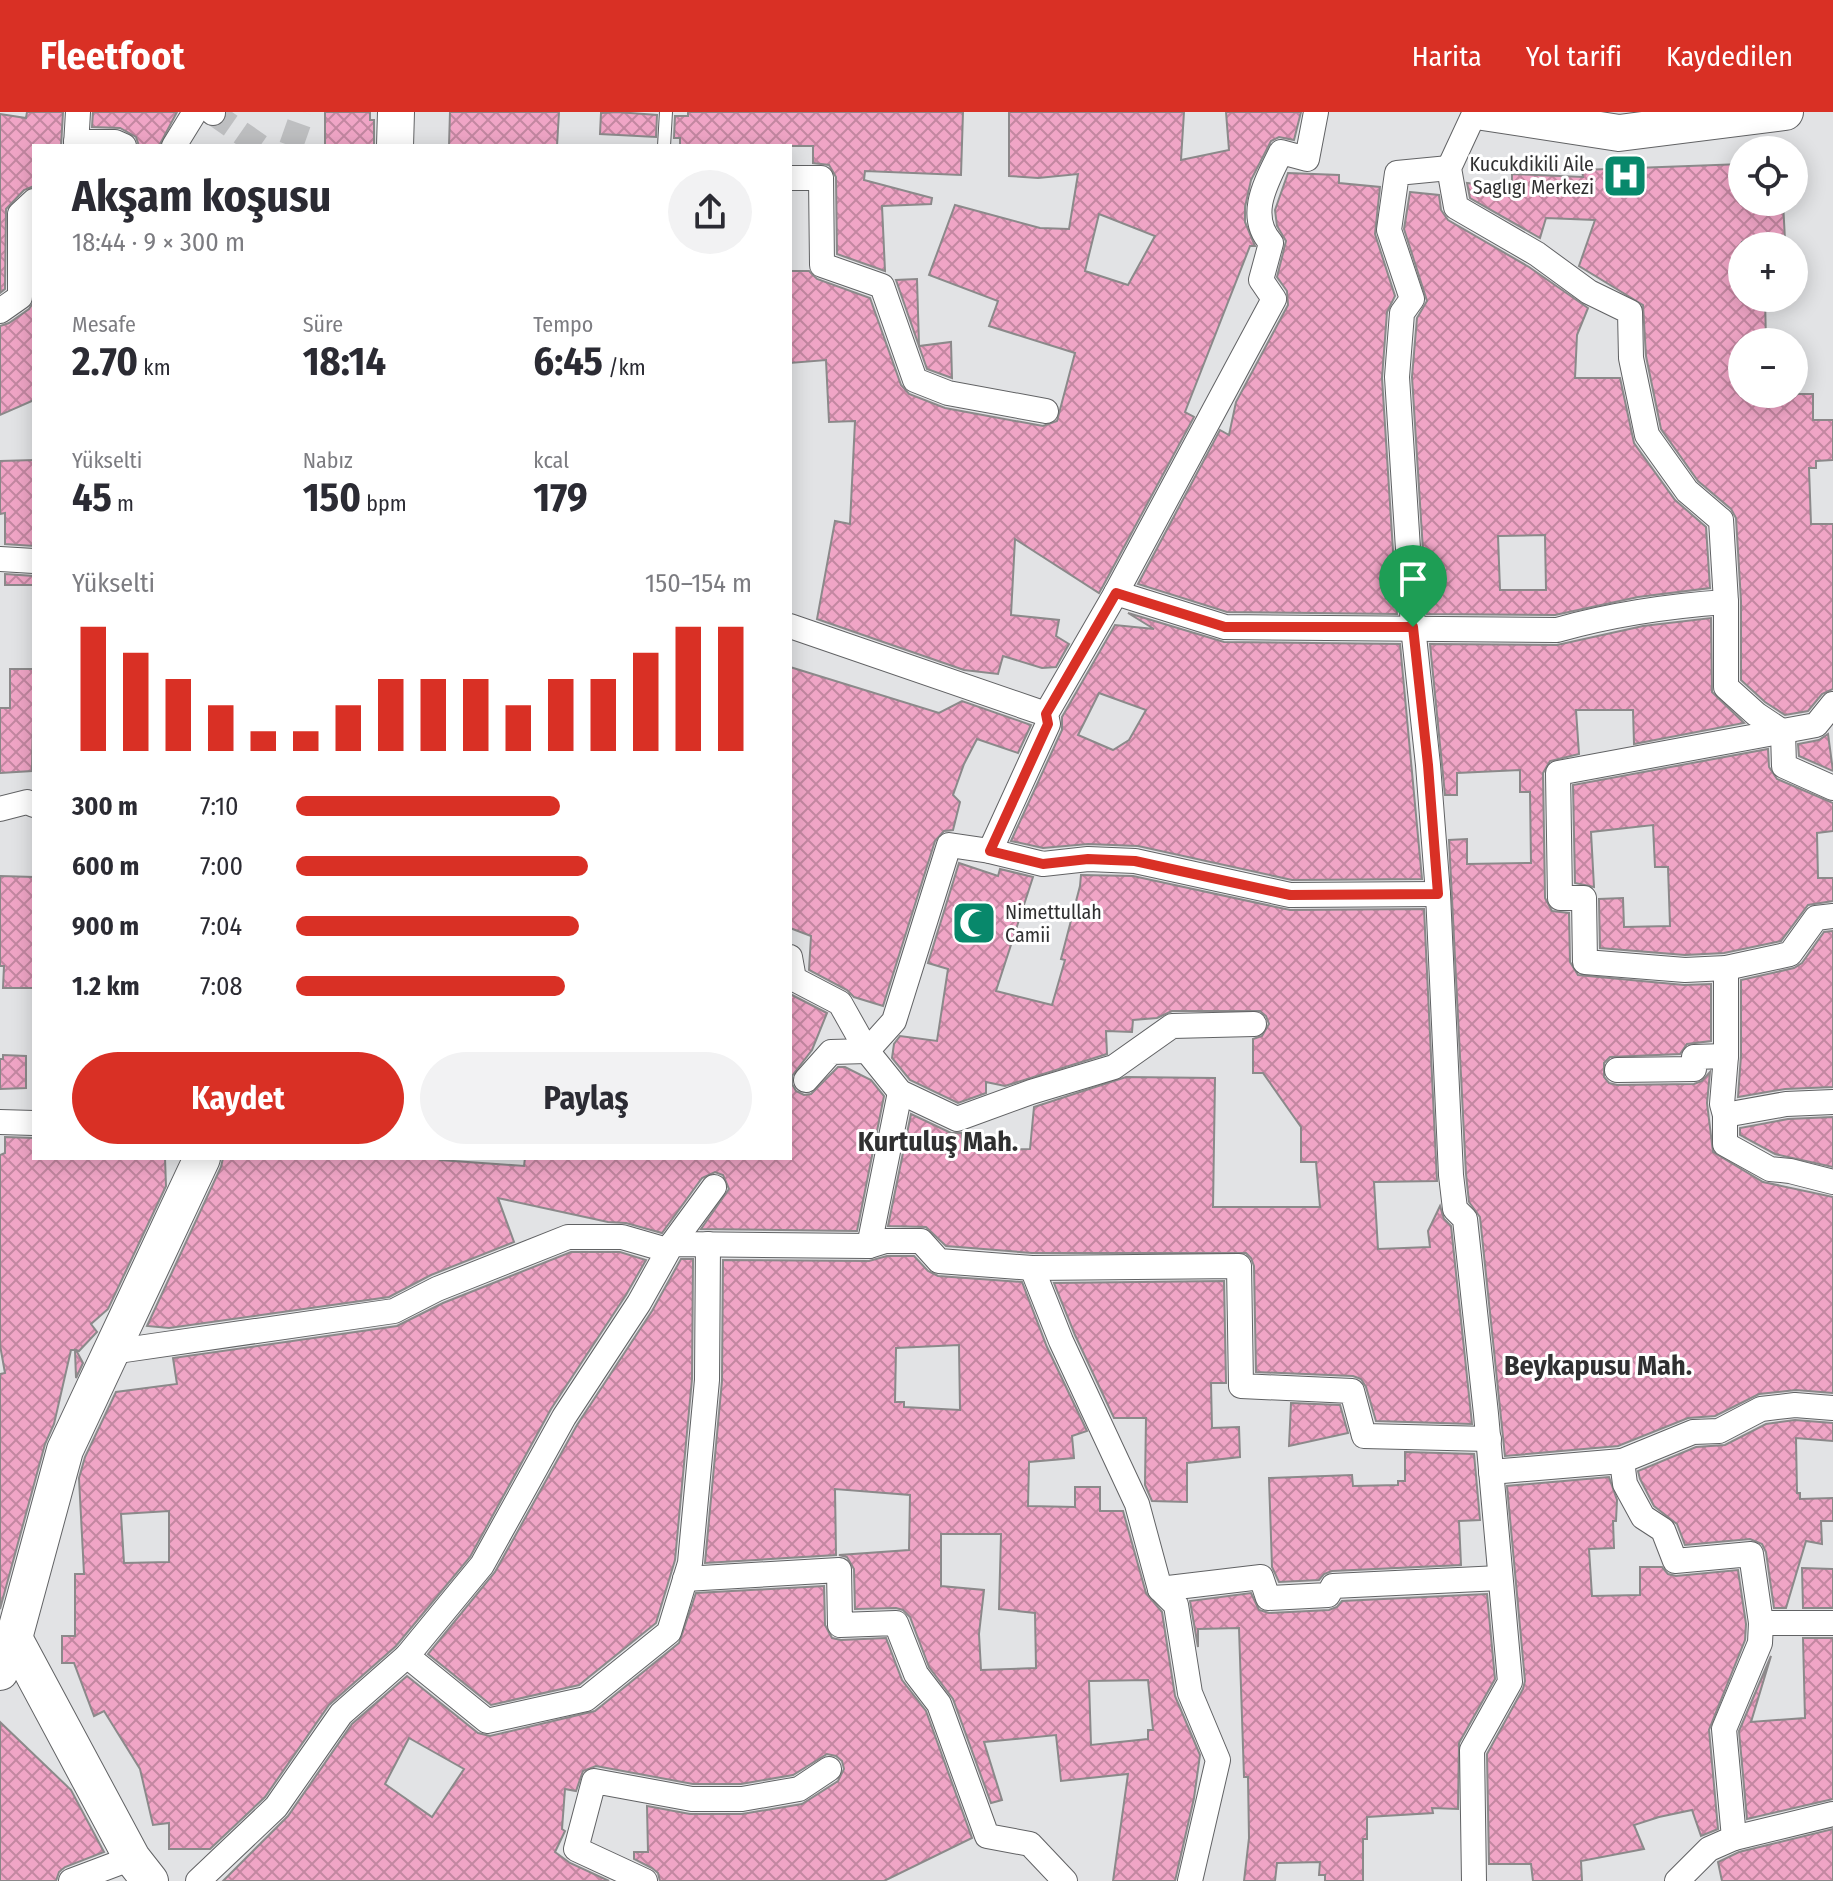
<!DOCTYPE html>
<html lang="tr">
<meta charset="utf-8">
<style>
:root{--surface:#fff;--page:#f2f2f3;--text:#2b2b33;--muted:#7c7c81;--accent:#d93025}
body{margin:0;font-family:"Fira Sans Condensed",sans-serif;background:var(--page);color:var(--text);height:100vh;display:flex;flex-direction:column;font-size:30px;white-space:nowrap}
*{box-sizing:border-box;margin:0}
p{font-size:26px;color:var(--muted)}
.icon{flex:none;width:44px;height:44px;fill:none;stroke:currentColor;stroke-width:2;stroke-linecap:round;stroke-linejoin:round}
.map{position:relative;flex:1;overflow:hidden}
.details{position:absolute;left:32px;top:32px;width:760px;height:1016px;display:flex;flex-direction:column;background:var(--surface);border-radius:0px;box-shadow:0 4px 20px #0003}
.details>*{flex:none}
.buttons{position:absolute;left:1728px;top:24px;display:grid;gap:16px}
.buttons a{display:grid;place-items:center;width:80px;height:80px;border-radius:50%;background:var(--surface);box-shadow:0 4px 20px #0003;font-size:40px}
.pin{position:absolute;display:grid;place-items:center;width:68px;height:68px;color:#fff;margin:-82px -34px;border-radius:50% 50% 50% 0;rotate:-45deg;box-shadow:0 0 8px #0007}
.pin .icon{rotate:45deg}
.round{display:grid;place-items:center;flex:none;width:84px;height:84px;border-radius:42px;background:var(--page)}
.overview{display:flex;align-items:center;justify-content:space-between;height:136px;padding:0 40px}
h1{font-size:44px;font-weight:700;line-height:60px}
.figures{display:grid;grid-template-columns:repeat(3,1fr);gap:12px;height:136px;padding:8px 40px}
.figures div{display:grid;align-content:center}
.figures b{font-size:40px;font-weight:700}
.figures small{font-size:22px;font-weight:400}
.figures p{font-size:22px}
.chart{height:224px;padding:16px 40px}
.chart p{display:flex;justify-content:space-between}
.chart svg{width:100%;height:144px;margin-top:8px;stroke:var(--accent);stroke-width:6}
.cta{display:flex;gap:16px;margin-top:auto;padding:16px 40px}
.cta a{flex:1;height:92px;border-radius:48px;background:var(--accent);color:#fff;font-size:32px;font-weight:700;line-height:92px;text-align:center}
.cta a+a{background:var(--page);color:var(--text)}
ul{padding:0 40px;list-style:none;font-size:26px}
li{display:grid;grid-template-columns:128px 96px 1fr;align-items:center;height:60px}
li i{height:20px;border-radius:10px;background:var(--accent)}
header{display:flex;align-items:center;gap:48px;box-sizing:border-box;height:112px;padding:0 40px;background:var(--accent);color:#fff}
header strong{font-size:38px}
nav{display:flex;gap:44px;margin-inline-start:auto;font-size:28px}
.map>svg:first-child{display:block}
.building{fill:url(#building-cross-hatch);stroke:#8b898a;stroke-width:2;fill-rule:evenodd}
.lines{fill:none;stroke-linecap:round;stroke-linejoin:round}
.street-tunnel{stroke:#bebfc1;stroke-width:24;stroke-dasharray:24 12;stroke-linecap:butt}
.lane-casing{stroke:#616264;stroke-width:14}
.street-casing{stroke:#616264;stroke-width:26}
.secondary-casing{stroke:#616264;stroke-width:38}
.lane{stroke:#fff;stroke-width:12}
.street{stroke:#fff;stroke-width:24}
.secondary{stroke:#fff;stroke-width:36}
.route-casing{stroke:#fff;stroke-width:16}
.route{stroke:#d93025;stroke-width:10}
.labels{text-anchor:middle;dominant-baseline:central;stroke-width:6;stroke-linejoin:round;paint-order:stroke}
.poi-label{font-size:20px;fill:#303031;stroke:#fff;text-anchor:end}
.district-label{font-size:28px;font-weight:bold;fill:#303031;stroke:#fff}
</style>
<header>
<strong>Fleetfoot</strong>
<nav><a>Harita</a><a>Yol tarifi</a><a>Kaydedilen</a></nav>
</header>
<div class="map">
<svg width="1833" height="1769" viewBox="0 0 1833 1769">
<defs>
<pattern id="building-cross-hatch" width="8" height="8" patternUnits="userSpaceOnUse" patternTransform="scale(2)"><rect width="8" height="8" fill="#f0a5c6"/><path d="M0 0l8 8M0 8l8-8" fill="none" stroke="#c387a1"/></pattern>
</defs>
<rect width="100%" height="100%" fill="#e2e3e5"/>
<g class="building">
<polygon points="27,0 63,0 61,34 34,34 34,74 24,78 6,97 5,177 0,181 0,2 26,6"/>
<polygon points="93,0 177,0 159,34 139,34 136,25 120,16 92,15"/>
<polygon points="325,0 370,0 370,8 374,8 374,34 325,34"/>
<polygon points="450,0 559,0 557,34 449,34"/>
<polygon points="617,0 657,3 656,25 600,22 601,1"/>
<polygon points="688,0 963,0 961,63 865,59 864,68 932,86 931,92 882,94 885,159 837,142 836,65 829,53 813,51 813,34 680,34 680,26 674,26 675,4 688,4"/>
<path d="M 1009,0 L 1184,0 L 1181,48 L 1229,38 L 1226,0 L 1301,0 L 1294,28 L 1279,25 L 1271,29 L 1251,68 L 1245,95 L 1245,110 L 1255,134 L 1250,134 L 1185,300 L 1194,305 L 1103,474 L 1099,481 L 1015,427 L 1011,503 L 1059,508 L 1056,524 L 1069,532 L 1056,555 L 1042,556 L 1003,544 L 998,562 L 964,558 L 817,507 L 835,409 L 850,412 L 855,309 L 829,310 L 826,248 L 790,251 L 790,159 L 809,159 L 817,167 L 870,186 L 901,273 L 909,282 L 945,296 L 1043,314 L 1057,309 L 1075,241 L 989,214 L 998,189 L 929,163 L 955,93 L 1040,116 L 1069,117 L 1078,62 L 1038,66 L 1009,64 ZM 1099,102 L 1155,124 L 1128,173 L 1085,159 Z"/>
<polygon points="1742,52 1742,90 1783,90 1785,128 1742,130 1742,186 1765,186 1766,230 1742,230 1742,282 1813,282 1813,308 1833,308 1833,348 1816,349 1816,356 1809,356 1811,412 1833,412 1833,577 1822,582 1808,599 1785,603 1765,590 1741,568 1741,489 1736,406 1731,397 1698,369 1661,317 1646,244 1643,193 1579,154 1595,108 1546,106 1540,126 1470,86 1467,71 1512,77 1512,62 1583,65 1582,58"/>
<polygon points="1288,61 1339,63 1339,71 1380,75 1375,122 1395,184 1387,200 1382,266 1397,502 1227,500 1138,472 1220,318 1229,323 1236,290 1288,193 1287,179 1277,165 1286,129 1277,114 1275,98"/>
<path d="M 1410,80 L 1439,83 L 1441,98 L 1448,108 L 1529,155 L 1588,196 L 1577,223 L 1575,266 L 1620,266 L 1634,331 L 1675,388 L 1706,415 L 1710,476 L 1638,485 L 1555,503 L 1427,502 L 1412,265 L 1417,206 L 1427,189 L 1404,117 ZM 1545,423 L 1546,478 L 1500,478 L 1498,424 Z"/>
<polygon points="917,167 919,234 951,230 952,266 927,257 896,168"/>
<polygon points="34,189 34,288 0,303 0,214 9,211 29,197"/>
<polygon points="34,348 34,434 5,432 5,401 0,402 0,349"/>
<polygon points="5,462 34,464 34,473 5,473"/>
<path d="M 1128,501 L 1224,530 L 1400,532 L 1422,767 L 1292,768 L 1138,734 L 1088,732 L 1043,736 L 1011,729 L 1062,618 L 1062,605 L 1115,513 L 1154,517 ZM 1099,581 L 1146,598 L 1129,628 L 1113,638 L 1078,623 Z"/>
<polygon points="1711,506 1712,580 1744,611 1634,632 1633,598 1576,598 1579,642 1550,649 1543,661 1545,786 1552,799 1569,801 1570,850 1578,863 1684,873 1711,872 1711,929 1687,932 1680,942 1610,945 1604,951 1604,965 1609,971 1617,973 1694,972 1702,969 1710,960 1707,991 1713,1040 1763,1070 1833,1085 1833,1281 1796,1278 1759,1282 1715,1304 1688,1306 1618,1334 1505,1344 1480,1105 1469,1090 1466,1062 1449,728 1467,727 1467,752 1531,751 1530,680 1520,680 1520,658 1457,661 1457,683 1445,683 1430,532 1557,533 1643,514"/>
<polygon points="790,555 939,601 962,589 1031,613 1018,641 977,627 964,652 953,683 960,690 953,718 944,719 935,729 883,894 854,885 847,878 809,858 811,824 790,816"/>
<polygon points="10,557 34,557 32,659 0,661 0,596 10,596"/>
<polygon points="1828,622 1833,659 1799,644 1798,632 1819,628"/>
<polygon points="1768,637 1769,655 1777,667 1833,691 1833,719 1817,721 1818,766 1833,766 1833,789 1808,793 1781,829 1724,841 1685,843 1600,836 1599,787 1623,786 1624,815 1670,814 1668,755 1655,755 1653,713 1591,720 1594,775 1575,771 1573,673"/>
<polygon points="959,751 998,764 1000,757 1033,765 996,879 1052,893 1065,848 1061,847 1080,774 1081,763 1133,764 1290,798 1424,797 1437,1069 1374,1070 1378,1137 1430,1135 1428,1119 1440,1094 1444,1107 1451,1114 1472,1312 1376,1309 1366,1275 1361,1267 1353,1264 1256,1260 1254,1154 1251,1146 1246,1141 1032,1141 946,1134 926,1115 888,1114 911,1002 951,1021 962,1021 962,1038 1030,1037 1034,995 1126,965 1215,966 1213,1095 1320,1095 1316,1050 1301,1050 1301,1015 1263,961 1253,961 1253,927 1262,924 1269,912 1266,904 1260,899 1172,899 1157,906 1133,908 1132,920 1106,919 1107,942 1005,974 986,970 986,981 958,991 910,968 892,946 894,932 900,924 937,929 948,857 928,851"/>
<polygon points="0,764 34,765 33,876 3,876 4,854 0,854"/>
<polygon points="1833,819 1833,975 1785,977 1738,985 1741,944 1741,868 1794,856 1802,851 1824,820"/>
<polygon points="790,882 827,901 812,938 792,964 792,972 796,979 804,983 811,982 838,955 845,955 871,968 884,984 857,1119 701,1117 729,1077 723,1063 715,1060 702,1066 662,1121 626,1111 608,1110 498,1086 514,1130 431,1163 389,1185 169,1216 147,1214 221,1055 223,1046 440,1046 440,1048 524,1054 525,1046 790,1046"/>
<polygon points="3,943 26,944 26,976 0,977 0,947 3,947"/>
<polygon points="1833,1005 1833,1055 1775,1042 1740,1023 1740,1016 1788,1007"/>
<polygon points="5,1025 34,1026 34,1046 165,1046 166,1074 108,1197 91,1212 97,1220 79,1239 76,1238 83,1251 76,1266 75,1238 71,1238 54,1312 45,1332 0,1497 0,1262 5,1261 0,1233 0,1043 5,1041"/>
<path d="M 571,1140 L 620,1140 L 646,1148 L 626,1183 L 551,1297 L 470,1445 L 396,1534 L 329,1593 L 265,1685 L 210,1737 L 169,1737 L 169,1711 L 153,1713 L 140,1657 L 104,1599 L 94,1604 L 74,1551 L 62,1551 L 62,1524 L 75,1524 L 75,1462 L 84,1462 L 79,1366 L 85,1345 L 116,1280 L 177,1272 L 173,1246 L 397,1214 L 443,1191 ZM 169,1399 L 169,1450 L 124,1451 L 121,1402 Z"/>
<path d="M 887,1144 L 914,1144 L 928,1159 L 938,1164 L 1022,1170 L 1047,1235 L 1087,1319 L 1072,1324 L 1074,1346 L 1029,1350 L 1028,1394 L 1075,1395 L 1075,1375 L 1100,1375 L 1100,1399 L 1123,1399 L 1146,1481 L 1162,1500 L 1175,1584 L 1200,1643 L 1194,1686 L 1175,1769 L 1113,1769 L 1128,1662 L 1061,1669 L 1056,1623 L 984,1630 L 1002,1688 L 991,1691 L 953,1587 L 929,1555 L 910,1505 L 903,1498 L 896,1496 L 855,1497 L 854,1457 L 847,1445 L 839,1443 L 909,1438 L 910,1383 L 835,1377 L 836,1443 L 705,1451 L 722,1269 L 723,1148 L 869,1149 ZM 959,1233 L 960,1298 L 904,1295 L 904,1290 L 895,1290 L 896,1236 ZM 941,1422 L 1001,1422 L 999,1497 L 1035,1501 L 1036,1556 L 981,1558 L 979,1522 L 984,1478 L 941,1474 ZM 1148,1568 L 1153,1618 L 1148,1618 L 1148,1627 L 1091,1633 L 1089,1569 Z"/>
<polygon points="681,1147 693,1147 692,1267 675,1448 656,1511 579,1573 491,1593 428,1542 495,1460 577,1313 652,1199"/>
<polygon points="1224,1169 1226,1271 1211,1271 1212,1316 1239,1315 1240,1345 1187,1351 1187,1390 1152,1389 1145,1373 1146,1306 1114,1306 1075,1223 1054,1171"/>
<polygon points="1291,1291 1340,1293 1348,1321 1289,1334"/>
<polygon points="1795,1308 1833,1311 1833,1329 1796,1326 1797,1381 1800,1381 1800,1387 1833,1386 1833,1409 1821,1409 1822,1432 1806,1429 1786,1496 1774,1496 1766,1440 1762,1432 1750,1427 1685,1433 1677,1412 1654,1394 1640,1367 1638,1359 1696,1335 1725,1333 1766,1312"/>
<polygon points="1405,1340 1474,1342 1480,1408 1459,1409 1461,1453 1332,1459 1324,1462 1319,1468 1279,1470 1272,1455 1269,1366 1352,1363 1353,1374 1398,1373 1398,1369 1405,1369"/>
<polygon points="1609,1365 1617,1388 1616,1409 1613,1409 1614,1436 1589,1437 1592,1484 1640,1483 1640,1455 1662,1455 1668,1462 1676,1464 1738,1458 1746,1512 1745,1528 1709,1618 1718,1717 1701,1724 1692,1698 1659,1705 1634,1713 1644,1737 1581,1749 1582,1769 1533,1769 1531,1752 1489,1752 1487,1642 1523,1577 1525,1569 1507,1374"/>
<polygon points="1802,1456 1833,1457 1833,1496 1803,1496"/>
<path d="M 824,1474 L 825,1513 L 832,1526 L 841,1528 L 886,1526 L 902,1568 L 926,1599 L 972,1726 L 884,1769 L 660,1769 L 658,1761 L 652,1756 L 634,1747 L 634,1740 L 648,1740 L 647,1694 L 690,1702 L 742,1702 L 802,1692 L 838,1669 L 844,1657 L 842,1649 L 836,1644 L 827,1642 L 793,1663 L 741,1672 L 693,1672 L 596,1654 L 583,1659 L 576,1679 L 565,1677 L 562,1717 L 565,1719 L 555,1740 L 570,1751 L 609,1769 L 223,1769 L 288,1704 L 352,1612 L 407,1564 L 478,1621 L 490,1624 L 595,1599 L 679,1531 L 696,1481 ZM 409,1626 L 464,1657 L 432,1705 L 385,1672 Z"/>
<polygon points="1251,1481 1259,1498 1269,1501 1329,1498 1337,1495 1342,1489 1487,1482 1495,1567 1459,1631 1458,1697 1432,1696 1433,1701 1367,1705 1367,1727 1363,1727 1363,1769 1325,1769 1325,1763 1319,1763 1320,1750 1277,1751 1275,1769 1244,1769 1249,1726 1248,1665 1244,1665 1239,1516 1198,1517 1198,1535 1190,1489"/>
<polygon points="1803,1526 1833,1526 1833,1687 1747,1707 1739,1619 1771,1544 1751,1610 1805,1606"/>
<polygon points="0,1610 71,1678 104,1740 65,1755 59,1760 56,1769 0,1769"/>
<polygon points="1833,1717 1833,1769 1722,1769 1718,1750 1739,1740"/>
</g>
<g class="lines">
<g class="street-tunnel">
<polyline points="211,0 260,34"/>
<polyline points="291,34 303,0"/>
</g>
<g class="lane-casing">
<polyline id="lane" points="664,34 666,0"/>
</g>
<g class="street-casing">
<g id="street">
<polyline points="1475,0 1449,56 1456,95 1537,142 1589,180 1630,200 1631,246 1647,323 1687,379 1721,408 1726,490 1726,575 1756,602 1783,620"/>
<polyline points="213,1 213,0"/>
<polyline points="76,30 115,30 124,34"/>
<polyline points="76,34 78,0"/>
<polyline points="174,34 195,0"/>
<polyline points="1449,56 1397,61 1389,118 1412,187 1402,201 1397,265 1413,515 1428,653 1438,782 1451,1063 1455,1097 1465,1107 1486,1302 1510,1570 1472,1638 1474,1769"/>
<polyline points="790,66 821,66 822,153 882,174 915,268 948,281 1046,299"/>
<polyline points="0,199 20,185 20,102 34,89"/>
<polyline points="0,447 34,449"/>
<path d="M 1116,481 L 1225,515 L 1557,518 C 1613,502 1668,494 1726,490"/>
<polyline points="790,514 1046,602"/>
<polyline points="1833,592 1816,613 1558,661 1560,786 1584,786 1585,850 1685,858 1726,856 1790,842 1816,806 1833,804"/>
<polyline points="1783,620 1784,654 1833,676"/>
<polyline points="0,697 27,690 34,693"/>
<polyline points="990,739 1043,752 1088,747 1135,749 1290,783 1438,782"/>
<polyline points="790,845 794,867 840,891 867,939 900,980 957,1007 1031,980 1114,955 1172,914 1254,912"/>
<polyline points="1726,856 1726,944 1722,992 1725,1003 1725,1032 1770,1057 1790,1059 1833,1070"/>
<polyline points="1617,958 1694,957 1694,945 1726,944"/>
<path d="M 806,968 L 831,940 L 867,939 L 894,909 L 949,733 L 990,739 L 1048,612 L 1046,602 L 1116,481 L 1274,187 L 1261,168 L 1271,131 C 1246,103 1267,69 1281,40 L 1307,47 L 1316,0"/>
<polyline points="1725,1003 1786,992 1833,990"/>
<polyline points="0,1010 34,1011"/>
<polyline points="672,1132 714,1075"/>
<polyline points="869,1134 900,980"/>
<polyline points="1032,1156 1061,1229 1137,1392 1160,1477 1176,1493 1190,1581 1218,1648 1190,1769"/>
<polyline points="111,1240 394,1199 437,1177 568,1125 622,1125 667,1138"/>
<polyline points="1622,1349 1625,1372 1643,1405 1663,1418 1675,1449 1751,1442 1761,1511 1833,1511"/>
<polyline points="1491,1360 1622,1349 1693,1320 1719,1319 1761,1297 1795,1293 1833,1296"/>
<polyline points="685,1467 839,1458 840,1513 896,1511 916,1562 939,1592 987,1724 1030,1732 1065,1769"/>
<polyline points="1160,1477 1261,1465 1268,1486 1328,1483 1333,1474 1500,1466"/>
<polyline points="407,1544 487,1609 586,1587 669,1520 690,1451 707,1268 708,1132"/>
<polyline points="1734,1726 1833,1702"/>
<polyline points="71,1769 132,1746"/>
<polyline points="198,1769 276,1695 341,1602 407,1544 482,1453 564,1305 639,1191 672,1132 869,1134 885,1129 921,1129 939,1149 1032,1156 1239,1154 1241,1274 1352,1279 1364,1324 1489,1327"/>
<polyline points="645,1769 576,1737 594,1669 692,1687 742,1687 799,1677 829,1657"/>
<polyline points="1677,1769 1709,1737 1734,1726 1724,1617 1760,1531 1761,1511"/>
</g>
</g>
<g class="secondary-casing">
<g id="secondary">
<polyline points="1483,0 1619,21 1785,0"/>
<polyline points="395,34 396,0"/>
<polyline points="14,1526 132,1746 150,1769"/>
<polyline points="0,1560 14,1526 65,1338 202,1046"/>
</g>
</g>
<use href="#lane" class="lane"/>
<use href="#street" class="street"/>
<use href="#secondary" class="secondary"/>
</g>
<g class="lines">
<g class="route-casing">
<polygon id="route" points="1116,481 1225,515 1413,515 1428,653 1438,782 1290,783 1135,749 1088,747 1043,752 990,739 1048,612 1046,602"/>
</g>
<use href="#route" class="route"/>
</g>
<defs>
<g id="hospital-square" transform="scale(2.3)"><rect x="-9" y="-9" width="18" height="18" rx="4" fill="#08886b" stroke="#fff"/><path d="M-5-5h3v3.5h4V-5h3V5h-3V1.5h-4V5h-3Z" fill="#fff"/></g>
<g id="mosque-square" transform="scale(2.3)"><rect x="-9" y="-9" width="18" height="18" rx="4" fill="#08886b" stroke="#fff"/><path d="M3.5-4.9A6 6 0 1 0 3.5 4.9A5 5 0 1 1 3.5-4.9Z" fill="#fff"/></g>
</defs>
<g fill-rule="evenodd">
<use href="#hospital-square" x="1625" y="64"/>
<use href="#mosque-square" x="974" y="811"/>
</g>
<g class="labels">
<g class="poi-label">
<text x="1594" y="52">Kucukdikili Aile<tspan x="1594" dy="23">Saglıgı Merkezi</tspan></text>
<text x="1005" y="800" text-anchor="start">Nimettullah<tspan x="1005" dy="23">Camii</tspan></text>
</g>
<g class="district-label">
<text x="938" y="1029">Kurtuluş Mah.</text>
<text x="1598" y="1253">Beykapusu Mah.</text>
</g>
</g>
</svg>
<div class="buttons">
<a><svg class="icon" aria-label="locate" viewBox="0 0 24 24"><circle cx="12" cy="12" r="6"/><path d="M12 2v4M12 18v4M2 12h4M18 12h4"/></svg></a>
<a>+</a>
<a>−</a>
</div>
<div class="pin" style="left:1413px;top:515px;background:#1e9e55"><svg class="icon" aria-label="arrive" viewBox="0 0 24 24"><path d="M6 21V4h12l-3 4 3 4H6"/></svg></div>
<section class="details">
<div class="overview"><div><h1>Akşam koşusu</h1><p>18:44 · 9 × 300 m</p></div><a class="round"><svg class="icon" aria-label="share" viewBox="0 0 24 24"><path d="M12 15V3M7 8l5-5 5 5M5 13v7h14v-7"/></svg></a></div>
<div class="figures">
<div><p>Mesafe</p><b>2.70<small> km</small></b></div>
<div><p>Süre</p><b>18:14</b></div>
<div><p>Tempo</p><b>6:45<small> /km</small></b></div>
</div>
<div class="figures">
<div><p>Yükselti</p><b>45<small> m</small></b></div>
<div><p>Nabız</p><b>150<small> bpm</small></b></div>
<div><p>kcal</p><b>179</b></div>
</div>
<div class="chart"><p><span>Yükselti</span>150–154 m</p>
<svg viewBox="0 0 160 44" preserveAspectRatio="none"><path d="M5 44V6M15 44V14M25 44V22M35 44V30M45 44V38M55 44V38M65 44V30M75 44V22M85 44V22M95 44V22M105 44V30M115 44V22M125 44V22M135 44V14M145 44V6M155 44V6"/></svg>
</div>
<ul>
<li><b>300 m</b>7:10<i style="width:58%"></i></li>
<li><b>600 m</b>7:00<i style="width:64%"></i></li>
<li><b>900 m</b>7:04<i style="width:62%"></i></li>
<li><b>1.2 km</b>7:08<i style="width:59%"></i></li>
</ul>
<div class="cta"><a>Kaydet</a><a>Paylaş</a></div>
</section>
</div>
